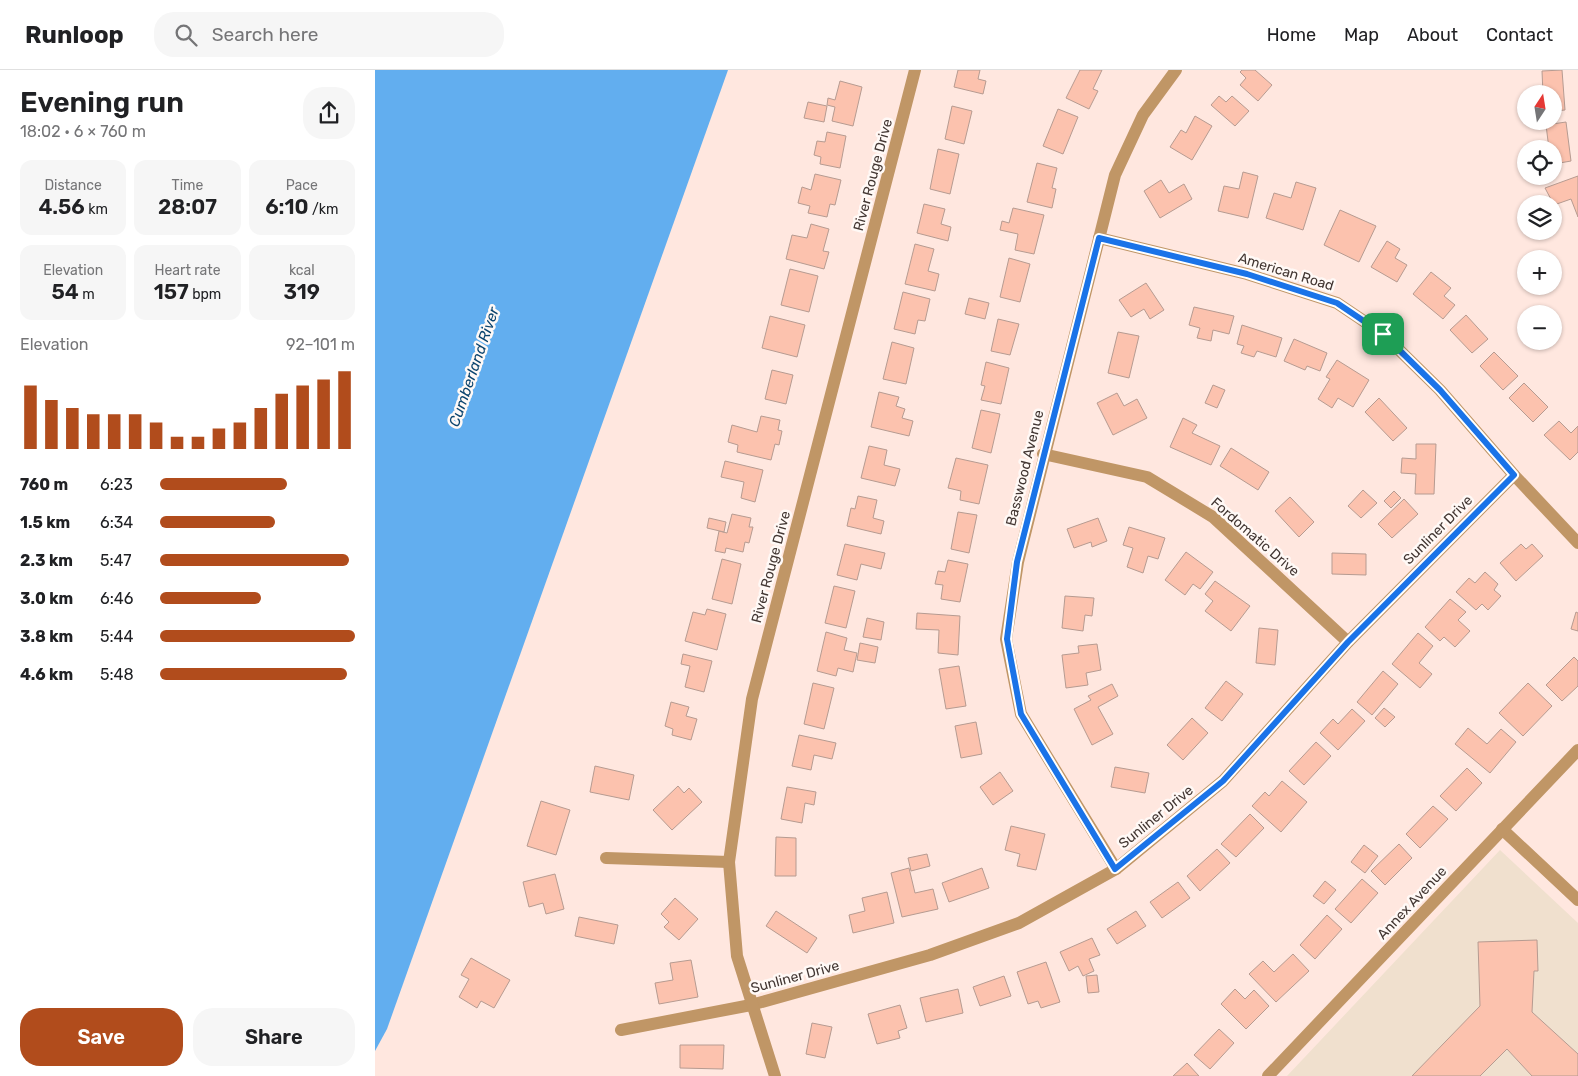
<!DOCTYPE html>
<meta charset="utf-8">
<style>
:root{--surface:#fff;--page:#f6f6f6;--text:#202124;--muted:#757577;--line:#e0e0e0;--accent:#b14c1c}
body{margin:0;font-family:Rubik,sans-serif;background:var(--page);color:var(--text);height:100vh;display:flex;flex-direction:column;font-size:19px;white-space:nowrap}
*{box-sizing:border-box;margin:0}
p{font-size:16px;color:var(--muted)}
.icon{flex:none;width:28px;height:28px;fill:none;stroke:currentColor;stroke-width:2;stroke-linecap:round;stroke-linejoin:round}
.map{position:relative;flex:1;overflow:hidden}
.side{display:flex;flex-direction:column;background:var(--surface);width:375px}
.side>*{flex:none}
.needle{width:32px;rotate:12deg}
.tools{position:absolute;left:1142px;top:15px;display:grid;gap:10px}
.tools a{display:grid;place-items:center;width:45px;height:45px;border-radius:50%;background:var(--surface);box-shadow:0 1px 4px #0004;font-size:25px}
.pin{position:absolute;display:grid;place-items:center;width:42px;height:42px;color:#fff;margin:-21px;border-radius:10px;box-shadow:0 2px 8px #0006}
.round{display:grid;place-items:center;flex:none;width:52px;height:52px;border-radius:20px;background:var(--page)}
.summary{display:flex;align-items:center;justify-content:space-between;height:85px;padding:0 20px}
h1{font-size:28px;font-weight:600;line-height:38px}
.metrics{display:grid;grid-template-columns:repeat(3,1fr);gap:8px;height:85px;padding:5px 20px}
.metrics div{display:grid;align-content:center;border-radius:12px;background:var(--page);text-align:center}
.metrics b{font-size:21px;font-weight:600}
.metrics small{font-size:14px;font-weight:400}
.metrics p{font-size:14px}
.chart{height:140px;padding:10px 20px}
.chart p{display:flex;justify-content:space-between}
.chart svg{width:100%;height:90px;margin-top:5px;stroke:var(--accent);stroke-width:6}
.primary-button{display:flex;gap:10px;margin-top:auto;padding:10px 20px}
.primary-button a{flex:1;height:58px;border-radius:20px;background:var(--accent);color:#fff;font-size:20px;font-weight:600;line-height:58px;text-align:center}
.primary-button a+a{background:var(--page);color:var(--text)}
ul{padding:0 20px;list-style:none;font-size:16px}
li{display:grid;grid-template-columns:80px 60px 1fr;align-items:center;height:38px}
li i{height:12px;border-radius:6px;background:var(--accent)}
header{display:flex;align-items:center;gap:30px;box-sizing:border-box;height:70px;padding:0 25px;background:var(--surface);border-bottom:1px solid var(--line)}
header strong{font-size:24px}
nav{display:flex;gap:28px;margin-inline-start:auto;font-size:18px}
.search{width:350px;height:45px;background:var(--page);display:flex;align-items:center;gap:12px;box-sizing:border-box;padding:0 18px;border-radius:20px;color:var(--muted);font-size:19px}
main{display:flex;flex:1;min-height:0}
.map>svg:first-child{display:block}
.education{fill:#f0e0ce}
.water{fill:#62aeef}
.building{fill:#fcc2ae;stroke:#b69b91}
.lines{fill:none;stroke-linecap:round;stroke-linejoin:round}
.minor{stroke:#c09666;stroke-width:12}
.route-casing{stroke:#fff;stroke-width:10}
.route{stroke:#1a73e8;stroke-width:6}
.labels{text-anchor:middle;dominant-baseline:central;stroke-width:5;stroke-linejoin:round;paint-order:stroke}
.street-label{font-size:14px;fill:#423632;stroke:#fff9f6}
.water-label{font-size:15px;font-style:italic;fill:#0c456f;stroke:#fff9f6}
</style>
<header>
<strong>Runloop</strong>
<div class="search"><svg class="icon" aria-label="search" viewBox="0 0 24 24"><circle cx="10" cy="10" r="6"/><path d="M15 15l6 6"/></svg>Search here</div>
<nav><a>Home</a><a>Map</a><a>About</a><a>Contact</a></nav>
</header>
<main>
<section class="side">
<div class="summary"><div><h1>Evening run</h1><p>18:02 · 6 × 760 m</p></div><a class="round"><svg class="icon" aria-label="share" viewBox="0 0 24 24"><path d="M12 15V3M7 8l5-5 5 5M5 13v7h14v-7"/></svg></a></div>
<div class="metrics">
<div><p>Distance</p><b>4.56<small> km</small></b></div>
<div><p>Time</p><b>28:07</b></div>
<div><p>Pace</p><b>6:10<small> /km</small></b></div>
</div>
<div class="metrics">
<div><p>Elevation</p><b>54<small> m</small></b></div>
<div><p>Heart rate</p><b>157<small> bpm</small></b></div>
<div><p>kcal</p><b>319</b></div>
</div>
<div class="chart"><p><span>Elevation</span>92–101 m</p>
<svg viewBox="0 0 160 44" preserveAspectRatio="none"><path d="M5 44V13M15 44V20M25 44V24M35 44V27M45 44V27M55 44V27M65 44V31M75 44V38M85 44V38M95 44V34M105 44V31M115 44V24M125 44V17M135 44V13M145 44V10M155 44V6"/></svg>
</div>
<ul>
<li><b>760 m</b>6:23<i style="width:65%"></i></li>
<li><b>1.5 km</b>6:34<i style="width:59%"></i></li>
<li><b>2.3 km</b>5:47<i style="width:97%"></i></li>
<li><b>3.0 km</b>6:46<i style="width:52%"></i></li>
<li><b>3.8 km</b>5:44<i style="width:100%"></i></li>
<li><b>4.6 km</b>5:48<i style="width:96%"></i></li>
</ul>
<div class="primary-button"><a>Save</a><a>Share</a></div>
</section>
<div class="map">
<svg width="1203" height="1006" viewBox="0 0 1203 1006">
<rect width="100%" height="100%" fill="#ffe7df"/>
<polygon class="education" points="1125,780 1203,853 1203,1006 912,1006"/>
<polygon class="water" points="0,0 353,0 12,959 0,981"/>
<g class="building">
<polygon points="583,0 605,0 603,9 611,11 608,24 579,17"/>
<polygon points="705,0 727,0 718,19 723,21 714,39 691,28"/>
<polygon points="867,0 880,0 897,15 883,31 865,15 871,8 865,2"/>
<polygon points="1187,0 1190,40 1179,41 1179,24 1168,24 1167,1"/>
<polygon points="465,11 487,17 478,56 457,51 460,37 452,35 453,28 460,30"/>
<polygon points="844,26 851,32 857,26 874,41 860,56 836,35"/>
<polygon points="433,32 452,36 449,52 429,48"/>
<polygon points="577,36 597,41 589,74 570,69"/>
<polygon points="683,39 703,47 688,84 668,76"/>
<polygon points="820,46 837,56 817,90 795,77 806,60 811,63"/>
<polygon points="1191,52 1196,91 1179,94 1179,79 1174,79 1171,55"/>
<polygon points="452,62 471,66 465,98 445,94 446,87 439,85 442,71 450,72"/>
<polygon points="563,79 584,84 575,124 555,119"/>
<polygon points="662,93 682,98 677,118 681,119 677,138 652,132"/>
<polygon points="868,102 883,106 873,148 843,141 849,116 864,119"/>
<polygon points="440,104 466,110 460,135 455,134 452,147 433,143 435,136 423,133 427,117 436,120"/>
<polygon points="1203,106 1203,147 1196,129 1179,135 1170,118"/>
<polygon points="786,110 794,123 809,114 817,129 785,148 769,121"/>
<polygon points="921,112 941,118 928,160 891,148 899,123 916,128"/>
<polygon points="549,134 570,139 566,154 576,157 573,171 542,163"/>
<polygon points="638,138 669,145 659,184 640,180 643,164 625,160 627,151 634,153"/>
<polygon points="965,140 1001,156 984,192 949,175"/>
<polygon points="436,154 454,159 448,181 454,182 449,199 411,189 417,165 432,168"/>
<polygon points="1012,171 1025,179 1020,188 1032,195 1022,212 996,197"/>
<polygon points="540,174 559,179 553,201 564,204 560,221 530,214"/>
<polygon points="634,188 655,194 645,232 625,227"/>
<polygon points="415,199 443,206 434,242 406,235"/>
<polygon points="1056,202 1076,218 1069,226 1080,235 1068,249 1038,224"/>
<polygon points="771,213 789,240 775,249 769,239 756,247 744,230"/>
<polygon points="528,222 555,229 550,251 543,250 540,264 519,259"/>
<polygon points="594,228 614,233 610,249 590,244"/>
<polygon points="819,237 859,246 854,264 838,260 836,271 822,268 825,258 814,255"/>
<polygon points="1091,245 1113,269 1097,283 1075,260"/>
<polygon points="395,246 430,255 422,287 387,278"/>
<polygon points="623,249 644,254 635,285 616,281"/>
<polygon points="867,255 907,268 901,287 882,281 879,287 866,283 869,276 862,274"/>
<polygon points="743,262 764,266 754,308 733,303"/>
<polygon points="919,269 952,283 945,301 932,296 930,300 909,291"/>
<polygon points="517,272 539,278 531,314 508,309"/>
<polygon points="1119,282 1143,306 1128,320 1105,296"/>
<polygon points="962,290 994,310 978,337 963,328 957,338 943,329 955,309 951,307"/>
<polygon points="611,292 634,298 626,334 606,330 610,316 606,315"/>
<polygon points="397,300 418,305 411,334 390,329"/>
<polygon points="1149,313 1173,337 1158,352 1134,328"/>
<polygon points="838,315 850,320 842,338 830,333"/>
<polygon points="504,322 524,327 521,336 530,339 527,348 538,351 534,366 496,357"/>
<polygon points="742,323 749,336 762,329 772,348 738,365 722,333"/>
<polygon points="1004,328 1032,358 1018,371 990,342"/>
<polygon points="606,340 625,344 616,383 597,378"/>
<polygon points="386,346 405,350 403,360 407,361 404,375 400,374 396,390 362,382 363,375 353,372 357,355 382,362"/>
<polygon points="808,348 822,355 817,363 845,376 836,395 795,377"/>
<polygon points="1184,351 1196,363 1203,356 1203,382 1195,390 1169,365"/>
<polygon points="1041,374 1061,374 1059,424 1040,424 1041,404 1026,403 1027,388 1041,389"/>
<polygon points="494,376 512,380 509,395 525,399 520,416 486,408"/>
<polygon points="856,378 894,402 883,420 845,396"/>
<polygon points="581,388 613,395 604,434 585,430 586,421 573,418"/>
<polygon points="350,391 388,400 380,432 366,428 369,412 346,407"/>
<polygon points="988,420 1002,433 986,448 973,436"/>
<polygon points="1019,421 1026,428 1016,438 1009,431"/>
<polygon points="483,426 502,430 498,448 509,451 506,464 472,456 476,438 480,439"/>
<polygon points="915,427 939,452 924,467 900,441"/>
<polygon points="1029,429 1043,444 1017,468 1003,454"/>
<polygon points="583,442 602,445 594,483 576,479"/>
<polygon points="357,444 376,448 374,457 378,457 374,473 370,472 368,482 351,478 350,483 340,481 344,461 352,463"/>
<polygon points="334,448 351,452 349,462 332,458"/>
<polygon points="723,448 732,471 717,477 716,472 699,478 692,459"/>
<polygon points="754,457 790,468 783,489 773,486 768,503 752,497 758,478 748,475"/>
<polygon points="470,474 510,483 506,499 486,494 482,510 462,505"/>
<polygon points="1146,474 1151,479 1157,474 1168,486 1141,511 1125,493"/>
<polygon points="811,482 838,502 825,519 818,514 810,525 790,510"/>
<polygon points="957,483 991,484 991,505 957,504"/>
<polygon points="347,489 366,494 357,534 337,529"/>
<polygon points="573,490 593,494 585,532 566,529 568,515 560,514 563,501 570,502"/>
<polygon points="1110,502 1123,514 1119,520 1126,526 1113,540 1107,534 1101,540 1081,522 1094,508 1100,513"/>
<polygon points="840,511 875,536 856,561 830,541 838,531 830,524"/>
<polygon points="459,516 480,521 471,558 450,553"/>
<polygon points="690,526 719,528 717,546 710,545 708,561 687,558"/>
<polygon points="1075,529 1091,542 1083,550 1095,561 1080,577 1069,567 1065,571 1050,557"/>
<polygon points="332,539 351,544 342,580 310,571 318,542 330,545"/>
<polygon points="1201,542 1203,543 1203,561 1196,559"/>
<polygon points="542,543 585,546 583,585 563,583 564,560 541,559"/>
<polygon points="492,548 509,552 506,570 488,567"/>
<polygon points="884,558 903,560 900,595 881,593"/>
<polygon points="451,562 472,568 469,580 482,583 478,602 463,598 461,606 442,601"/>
<polygon points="1043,563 1058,576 1044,593 1057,604 1045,618 1017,594"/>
<polygon points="485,573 503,577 500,593 482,590"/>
<polygon points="722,574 726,600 711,603 713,615 691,618 687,585 704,583 703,576"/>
<polygon points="308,584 337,591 329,622 310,617 315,596 306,594"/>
<polygon points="1199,587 1203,591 1203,616 1187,631 1171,615"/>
<polygon points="584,596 591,636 571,639 564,599"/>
<polygon points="1008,601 1023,614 997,645 982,632"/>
<polygon points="851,611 868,624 847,651 830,638"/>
<polygon points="438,613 459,618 449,659 429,654"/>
<polygon points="1153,613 1177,636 1148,666 1124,643"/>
<polygon points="737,614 743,626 723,637 738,664 717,675 699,639 716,630 713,626"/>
<polygon points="296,632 314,637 311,646 322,649 316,670 297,665 298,659 290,656"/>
<polygon points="1009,638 1020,647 1010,657 1000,648"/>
<polygon points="977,639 990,651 963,680 945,663 958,649 963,654"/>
<polygon points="817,648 833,663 808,690 792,675"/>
<polygon points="601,652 607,684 586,688 580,656"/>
<polygon points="1093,658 1112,674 1126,659 1141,672 1115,703 1080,674"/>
<polygon points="424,665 461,673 457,689 439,685 436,700 417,696"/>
<polygon points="941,672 956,686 929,715 914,701"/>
<polygon points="220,696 259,705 254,730 215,722"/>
<polygon points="740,697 774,703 770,723 736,717"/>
<polygon points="1092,698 1107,713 1081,741 1065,726"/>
<polygon points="625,702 638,721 618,735 605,717"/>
<polygon points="907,711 932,732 906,762 877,736 890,722 894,726"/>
<polygon points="303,716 309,723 314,718 327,732 297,760 278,740"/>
<polygon points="412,717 441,722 439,735 430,733 427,753 406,749"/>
<polygon points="166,731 195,740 181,785 152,776"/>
<polygon points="1058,736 1073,749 1045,778 1031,764"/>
<polygon points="875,744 889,758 861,787 846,774"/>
<polygon points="636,756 670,764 661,800 642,796 645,784 630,780"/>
<polygon points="401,767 421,768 421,806 400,806"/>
<polygon points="1024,774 1037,788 1010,815 996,801"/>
<polygon points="989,775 1003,786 990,803 976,792"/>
<polygon points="842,779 855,793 825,821 812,806"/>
<polygon points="552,784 555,796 536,801 533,788"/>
<polygon points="534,798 540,823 558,819 563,839 527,847 516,803"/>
<polygon points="607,798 614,818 574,832 567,813"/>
<polygon points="180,804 189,839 171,844 168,833 154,837 148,812"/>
<polygon points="987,809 1003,823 976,853 960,839"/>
<polygon points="950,811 961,820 949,834 938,826"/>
<polygon points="803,812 815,828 787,848 775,832"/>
<polygon points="512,822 519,853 478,863 474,845 490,841 487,828"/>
<polygon points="300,828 323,849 304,870 289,857 294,852 286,844"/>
<polygon points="401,841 442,868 432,883 391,856"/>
<polygon points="761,841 771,856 742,874 732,859"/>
<polygon points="952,845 967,859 940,889 925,875"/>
<polygon points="204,847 243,855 239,874 200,866"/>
<polygon points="717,868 725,885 714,889 719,901 708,906 703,896 694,901 685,882"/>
<polygon points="1162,870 1163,901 1159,901 1157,942 1203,984 1203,1006 1157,1006 1132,979 1105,1006 1037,1006 1105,936 1103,872"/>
<polygon points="918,884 934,901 901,932 874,904 888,891 899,902"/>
<polygon points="96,888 135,910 119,938 106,931 102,938 84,927 94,909 86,905"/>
<polygon points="316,890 323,927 284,934 280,913 298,910 295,893"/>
<polygon points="671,892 685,932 666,938 663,931 653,934 642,902"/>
<polygon points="722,905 724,922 713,923 711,906"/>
<polygon points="629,906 636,926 605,936 598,917"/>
<polygon points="583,919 588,943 551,952 545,928"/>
<polygon points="860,919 870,929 879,920 894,936 871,959 846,934"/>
<polygon points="525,935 532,958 523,961 525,968 502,974 493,944"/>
<polygon points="437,953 457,957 450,988 431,984"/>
<polygon points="844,959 859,973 835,999 819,985"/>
<polygon points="305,975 349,975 348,999 305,998"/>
<polygon points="812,993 824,1006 798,1006"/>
</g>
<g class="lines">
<g class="minor">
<polyline points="724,168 872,204 962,233 1008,264 1065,320 1139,405 1203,473"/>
<polyline points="668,384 772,407 838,447 973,572"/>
<polyline points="1127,759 1203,830"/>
<polyline points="231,788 354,792"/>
<polyline points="741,799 646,644 631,569 643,492 740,105 768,45 801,0"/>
<polyline points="246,960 376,935 555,885 644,853 741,799 848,711 973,572 1139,405"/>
<polyline points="400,1006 362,886 354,792 377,629 540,0"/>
<polyline points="893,1006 1203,680"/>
</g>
</g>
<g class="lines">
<g class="route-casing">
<polygon id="route" points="724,168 872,204 962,233 1008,264 1065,320 1139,405 973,572 848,711 740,799 646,644 632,569 642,492"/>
</g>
<use href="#route" class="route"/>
</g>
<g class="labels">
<g class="street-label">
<text transform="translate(498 105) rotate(-75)">River Rouge Drive</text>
<text transform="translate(911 202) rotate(17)">American Road</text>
<text transform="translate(650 398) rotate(-76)">Basswood Avenue</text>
<text transform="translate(1063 460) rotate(-45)">Sunliner Drive</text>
<text transform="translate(880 467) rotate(41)">Fordomatic Drive</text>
<text transform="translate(396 497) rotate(-75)">River Rouge Drive</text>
<text transform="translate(781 747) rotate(-39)">Sunliner Drive</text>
<text transform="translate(1037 833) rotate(-47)">Annex Avenue</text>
<text transform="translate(420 907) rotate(-15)">Sunliner Drive</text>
</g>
<g class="water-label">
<text transform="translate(99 297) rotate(-71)">Cumberland River</text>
</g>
</g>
</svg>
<div class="tools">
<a><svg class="needle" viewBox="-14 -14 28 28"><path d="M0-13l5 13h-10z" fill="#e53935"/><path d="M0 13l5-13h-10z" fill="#757577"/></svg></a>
<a><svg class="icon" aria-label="locate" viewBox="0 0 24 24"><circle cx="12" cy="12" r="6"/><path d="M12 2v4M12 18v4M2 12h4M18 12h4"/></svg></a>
<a><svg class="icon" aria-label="layers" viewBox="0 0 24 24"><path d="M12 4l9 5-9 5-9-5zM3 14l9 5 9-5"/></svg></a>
<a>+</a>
<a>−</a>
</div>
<div class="pin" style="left:1008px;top:264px;background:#1e9e55"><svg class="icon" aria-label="arrive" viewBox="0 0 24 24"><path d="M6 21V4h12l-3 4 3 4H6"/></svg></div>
</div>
</main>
